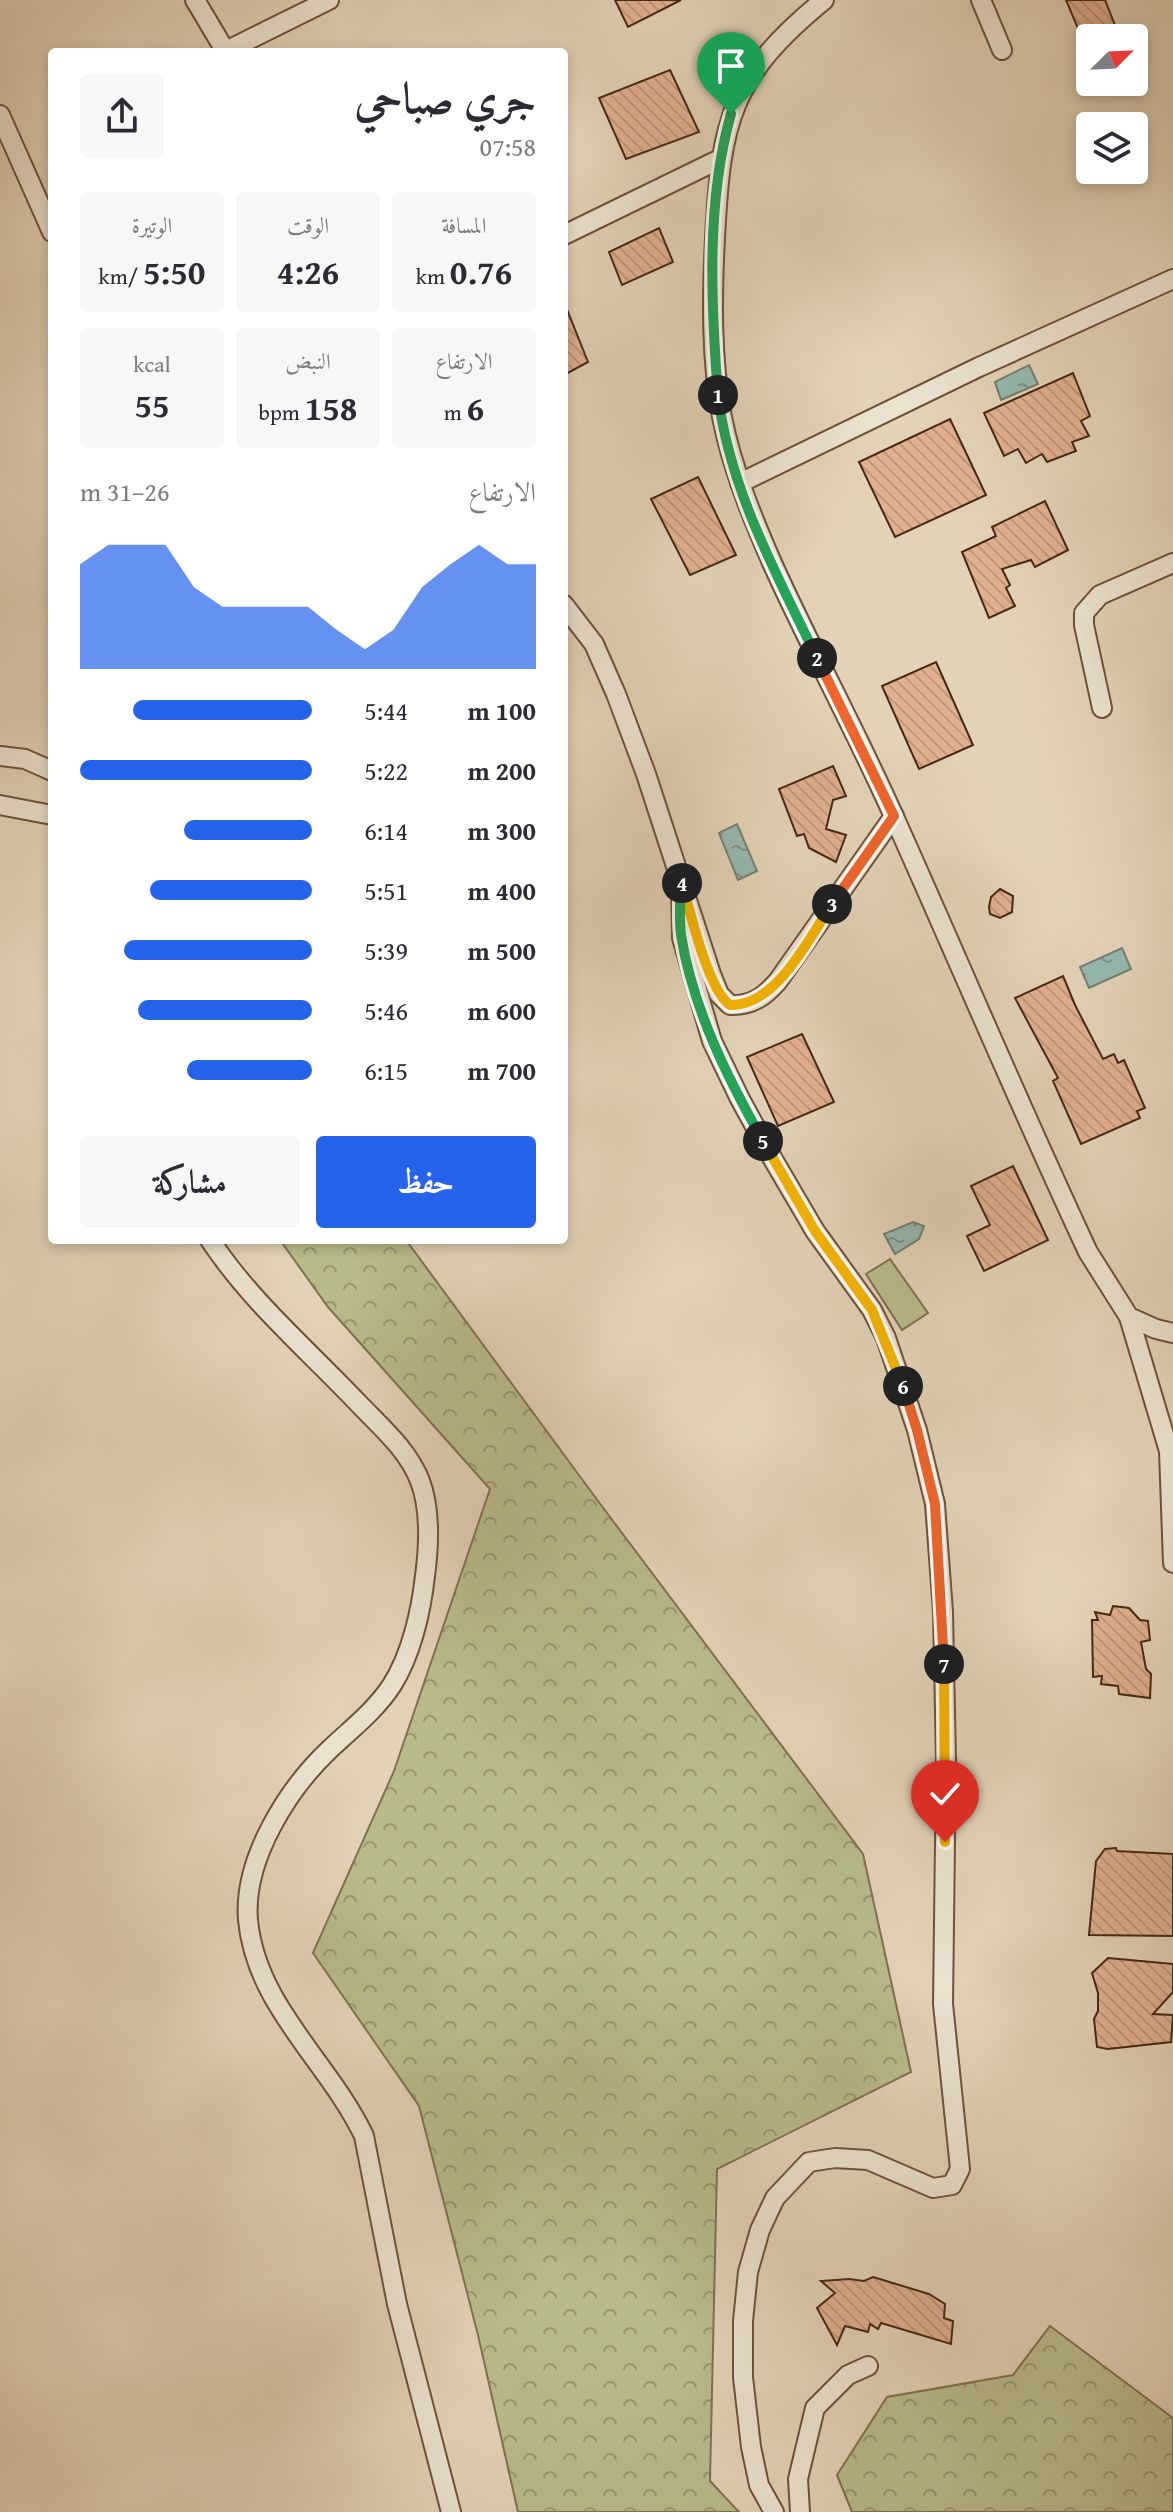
<!DOCTYPE html>
<html lang="ar">
<meta charset="utf-8">
<style>
:root{--surface:#fff;--page:#f7f7f7;--text:#2b2b33;--muted:#7c7c81;--accent:#2563eb}
body{margin:0;font-family:"Gentium Book Plus",Amiri,serif;background:var(--page);color:var(--text);direction:rtl;height:100vh;display:flex;flex-direction:column;font-size:30px;white-space:nowrap}
*{box-sizing:border-box;margin:0}
p{font-size:26px;color:var(--muted)}
.icon{flex:none;width:44px;height:44px;fill:none;stroke:currentColor;stroke-width:2;stroke-linecap:round;stroke-linejoin:round}
.map{position:relative;flex:1;overflow:hidden;direction:ltr}
.sheet{position:absolute;left:48px;top:48px;width:520px;height:1196px;display:flex;flex-direction:column;background:var(--surface);border-radius:8px;box-shadow:0 4px 12px #0003;direction:rtl}
.sheet>*{flex:none}
.needle{width:52px;rotate:66deg}
.tools{position:absolute;left:1076px;top:24px;display:grid;gap:16px}
.tools a{display:grid;place-items:center;width:72px;height:72px;border-radius:8px;background:var(--surface);box-shadow:0 4px 12px #0003;font-size:40px}
.pin{position:absolute;display:grid;place-items:center;width:68px;height:68px;color:#fff;margin:-82px -34px;border-radius:50% 50% 50% 0;rotate:-45deg;box-shadow:0 0 8px #0007}
.pin .icon{rotate:45deg}
.km{position:absolute;width:40px;height:40px;margin:-20px;border-radius:50%;background:#222;color:#fff;font-size:22px;line-height:40px;text-align:center}
.round{display:grid;place-items:center;flex:none;width:84px;height:84px;border-radius:8px;background:var(--page)}
.head{display:flex;align-items:center;justify-content:space-between;height:136px;padding:0 32px}
h1{font-size:44px;font-weight:600;line-height:60px}
.figures{display:grid;grid-template-columns:repeat(3,1fr);gap:12px;height:136px;padding:8px 32px}
.figures div{display:grid;align-content:center;border-radius:8px;background:var(--page);text-align:center}
.figures b{font-size:34px;font-weight:600}
.figures small{font-size:22px;font-weight:400}
.figures p{font-size:22px}
.chart{height:224px;padding:16px 32px}
.chart p{display:flex;justify-content:space-between}
.chart svg{width:100%;height:144px;margin-top:8px;fill:var(--accent);opacity:.7}
.cta{display:flex;gap:16px;margin-top:auto;padding:16px 32px}
.cta a{flex:1;height:92px;border-radius:8px;background:var(--accent);color:#fff;font-size:32px;font-weight:600;line-height:92px;text-align:center}
.cta a+a{background:var(--page);color:var(--text)}
ul{padding:0 32px;list-style:none;font-size:26px}
li{display:grid;grid-template-columns:128px 96px 1fr;align-items:center;height:60px}
li i{height:20px;border-radius:10px;background:var(--accent)}
.map>svg:first-child{display:block}
.forest{fill:url(#forest-crowns);stroke:#80724e;stroke-width:2}
.pitch{fill:#b9ba8a;stroke:#80724e;stroke-width:2}
.water{fill:url(#water-ripples);stroke:#757f70;stroke-width:2}
.building{fill:url(#building-back-hatch);stroke:#462913;stroke-width:2}
.lines{fill:none;stroke-linecap:round;stroke-linejoin:round}
.minor-casing{stroke:#6d533c;stroke-width:22}
.minor{stroke:#ece2d0;stroke-width:18}
.split-1-casing{stroke:#fff;stroke-width:16}
.split-2-casing{stroke:#fff;stroke-width:16}
.split-3-casing{stroke:#fff;stroke-width:16}
.split-4-casing{stroke:#fff;stroke-width:16}
.split-5-casing{stroke:#fff;stroke-width:16}
.split-6-casing{stroke:#fff;stroke-width:16}
.split-7-casing{stroke:#fff;stroke-width:16}
.split-8-casing{stroke:#fff;stroke-width:16}
.split-1{stroke:#22a559;stroke-width:10}
.split-2{stroke:#22a559;stroke-width:10}
.split-3{stroke:#f0652b;stroke-width:10}
.split-4{stroke:#f5b400;stroke-width:10}
.split-5{stroke:#22a559;stroke-width:10}
.split-6{stroke:#f5b400;stroke-width:10}
.split-7{stroke:#f0652b;stroke-width:10}
.split-8{stroke:#f5b400;stroke-width:10}
</style>
<div class="map">
<svg width="1173" height="2512" viewBox="0 0 1173 2512">
<defs>
<pattern id="forest-crowns" width="20" height="18" patternUnits="userSpaceOnUse" patternTransform="scale(2)"><rect width="20" height="18" fill="#b9ba8a"/><path d="M2 6a3 3 0 1 1 6 0M12 15a3 3 0 1 1 6 0" fill="none" stroke="#989770"/></pattern>
<pattern id="water-ripples" width="26" height="14" patternUnits="userSpaceOnUse" patternTransform="scale(2)"><rect width="26" height="14" fill="#95b8ae"/><path d="M2 4q2-2 4 0t4 0M15 11q2-2 4 0t4 0" fill="none" stroke="#7b968c"/></pattern>
<pattern id="building-back-hatch" width="6" height="6" patternUnits="userSpaceOnUse" patternTransform="scale(2)"><rect width="6" height="6" fill="#e1b08f"/><path d="M-1 5l2 2M0 0l6 6M5-1l2 2" fill="none" stroke="#c2977a"/></pattern>
</defs>
<rect width="100%" height="100%" fill="#e2d2b7"/>
<filter id="stains"><feTurbulence type="fractalNoise" baseFrequency=".0025" numOctaves="4"/><feColorMatrix values="0 0 0 0 .2 0 0 0 0 .09 0 0 0 0 .02 0 0 0 .5 -.17"/></filter>
<radialGradient id="worn" r=".72"><stop offset=".6" stop-color="#630" stop-opacity="0"/><stop offset="1" stop-color="#630" stop-opacity=".3"/></radialGradient>
<g class="forest">
<polygon points="280,1240 406,1240 598,1501 863,1854 911,2072 717,2169 710,2481 739,2512 518,2512 478,2335 419,2106 313,1953 394,1771 490,1489 328,1307"/>
<polygon points="1050,2326 1173,2418 1173,2512 852,2512 837,2475 887,2397 1013,2375"/>
</g>
<polygon class="pitch" points="890,1259 928,1313 902,1330 866,1274"/>
<g class="water">
<polygon points="1029,365 1038,384 1001,400 995,382"/>
<polygon points="737,824 757,871 738,880 719,833"/>
<polygon points="1122,948 1131,969 1089,988 1080,967"/>
<polygon points="913,1222 924,1226 919,1239 895,1254 884,1234"/>
</g>
<g class="building">
<polygon points="615,0 681,0 628,27"/>
<polygon points="1066,0 1105,0 1120,38 1082,38"/>
<polygon points="670,70 699,132 626,159 599,98"/>
<polygon points="659,228 673,262 622,285 609,252"/>
<polygon points="564,302 588,362 564,375"/>
<polygon points="1073,373 1090,416 1081,421 1089,436 1072,442 1076,451 1047,462 1042,454 1026,463 1018,449 1004,456 984,413"/>
<polygon points="950,419 986,495 895,537 859,462"/>
<polygon points="698,477 736,555 690,575 651,499"/>
<polygon points="1045,501 1068,550 1035,567 1031,560 1002,569 1010,585 1006,588 1015,606 989,618 962,552 996,536 992,527"/>
<polygon points="936,662 973,745 919,769 882,686"/>
<polygon points="833,766 846,796 833,800 826,829 846,835 836,862 809,848 804,834 797,836 779,789"/>
<polygon points="1000,889 1013,896 1012,912 1000,918 990,914 989,907 991,897"/>
<polygon points="1063,976 1075,1005 1103,1059 1114,1054 1118,1063 1124,1060 1145,1108 1137,1111 1140,1118 1081,1144 1053,1081 1058,1078 1015,998"/>
<polygon points="802,1034 834,1102 778,1126 747,1057"/>
<polygon points="1013,1166 1048,1240 984,1271 967,1236 990,1225 971,1186"/>
<polygon points="1113,1606 1129,1608 1140,1620 1148,1621 1150,1640 1141,1642 1146,1669 1151,1674 1150,1698 1119,1694 1118,1686 1101,1684 1102,1676 1093,1677 1092,1620 1098,1620 1095,1612 1110,1615"/>
<polygon points="1116,1848 1117,1851 1173,1854 1173,1936 1089,1935 1096,1861 1105,1849"/>
<polygon points="1108,1958 1173,1964 1173,1992 1153,2014 1173,2015 1171,2042 1108,2049 1097,2047 1094,2019 1098,2011 1098,1993 1092,1973"/>
<polygon points="873,2277 929,2294 945,2304 944,2318 953,2321 951,2344 881,2323 878,2329 870,2324 868,2332 845,2326 837,2345 817,2308 835,2293 821,2281 849,2279 864,2281"/>
</g>
<g class="lines">
<g class="minor-casing">
<g id="minor">
<polyline points="195,0 226,52"/>
<path d="M 824,0 C 730,77 721,121 715,238 C 712,296 711,360 722,417 C 732,468 752,517 773,565 C 812,651 857,733 895,819 C 960,964 1021,1109 1088,1252 L 1129,1317 L 1156,1329 L 1173,1333"/>
<polyline points="981,0 1002,50"/>
<polyline points="226,51 329,0"/>
<polyline points="0,115 52,232"/>
<polyline points="564,235 720,159"/>
<polyline points="740,483 979,367 1173,279"/>
<path d="M 564,605 L 594,644 L 616,694 L 646,774 L 711,974 L 719,994 L 730,1005 C 752,1006 765,996 778,981 L 894,816"/>
<polyline points="1102,708 1084,625 1084,613 1100,595 1173,563"/>
<polyline points="0,756 25,759 52,771"/>
<polyline points="0,805 52,815"/>
<polyline points="681,879 682,938 712,1041 740,1099 774,1161 815,1231 872,1310 886,1338 917,1430 935,1504 943,1612 946,1762 943,2004 960,2169 952,2185 933,2188 868,2160 835,2158 809,2162 775,2198 760,2230 748,2272 743,2321 743,2377 751,2447 759,2485 774,2512"/>
<path d="M 210,1240 C 251,1302 309,1351 360,1405 C 382,1428 408,1450 420,1481 C 431,1510 429,1546 425,1576 C 421,1612 411,1655 392,1685 C 375,1711 351,1729 329,1750 C 287,1790 243,1860 248,1920 C 256,2006 329,2062 364,2136 L 397,2304 L 451,2512"/>
<polyline points="1129,1317 1169,1451 1173,1563"/>
<polyline points="800,2512 798,2479 815,2408 848,2375 868,2366"/>
</g>
</g>
<use href="#minor" class="minor"/>
</g>
<g class="lines">
<g class="split-1-casing">
<path id="split-1" d="M 718,395 C 711,305 706,201 731,114"/>
</g>
<g class="split-2-casing">
<path id="split-2" d="M 718,395 C 729,488 777,575 817,658"/>
</g>
<g class="split-3-casing">
<polyline id="split-3" points="817,658 894,816 832,904"/>
</g>
<g class="split-4-casing">
<path id="split-4" d="M 682,883 C 690,911 708,990 730,1005 C 776,1007 809,938 832,904"/>
</g>
<g class="split-5-casing">
<path id="split-5" d="M 682,883 L 681,879 C 680,898 679,917 681,935 C 693,1009 727,1077 763,1141"/>
</g>
<g class="split-6-casing">
<polyline id="split-6" points="763,1141 815,1231 872,1310 903,1386"/>
</g>
<g class="split-7-casing">
<polyline id="split-7" points="903,1386 917,1430 935,1504 944,1664"/>
</g>
<g class="split-8-casing">
<polyline id="split-8" points="944,1664 945,1842"/>
</g>
<use href="#split-1" class="split-1"/>
<use href="#split-2" class="split-2"/>
<use href="#split-3" class="split-3"/>
<use href="#split-4" class="split-4"/>
<use href="#split-5" class="split-5"/>
<use href="#split-6" class="split-6"/>
<use href="#split-7" class="split-7"/>
<use href="#split-8" class="split-8"/>
</g>
<rect width="100%" height="100%" filter="url(#stains)"/>
<rect width="100%" height="100%" fill="url(#worn)"/>
</svg>
<div class="tools">
<a><svg class="needle" viewBox="-14 -14 28 28"><path d="M0-13l5 13h-10z" fill="#e53935"/><path d="M0 13l5-13h-10z" fill="#7c7c81"/></svg></a>
<a><svg class="icon" aria-label="layers" viewBox="0 0 24 24"><path d="M12 4l9 5-9 5-9-5zM3 14l9 5 9-5"/></svg></a>
</div>
<div class="pin" style="left:731px;top:114px;background:#1e9e55"><svg class="icon" aria-label="arrive" viewBox="0 0 24 24"><path d="M6 21V4h12l-3 4 3 4H6"/></svg></div>
<div class="pin" style="left:945px;top:1842px;background:#d93025"><svg class="icon" aria-label="check" viewBox="0 0 24 24"><path d="M5 12l5 5 9-10"/></svg></div>
<b class="km" style="left:718px;top:395px">1</b>
<b class="km" style="left:817px;top:658px">2</b>
<b class="km" style="left:832px;top:904px">3</b>
<b class="km" style="left:682px;top:883px">4</b>
<b class="km" style="left:763px;top:1141px">5</b>
<b class="km" style="left:903px;top:1386px">6</b>
<b class="km" style="left:944px;top:1664px">7</b>
<section class="sheet">
<div class="head"><div><h1>جري صباحي</h1><p>07:58</p></div><a class="round"><svg class="icon" aria-label="share" viewBox="0 0 24 24"><path d="M12 15V3M7 8l5-5 5 5M5 13v7h14v-7"/></svg></a></div>
<div class="figures">
<div><p>المسافة</p><b>0.76<small> km</small></b></div>
<div><p>الوقت</p><b>4:26</b></div>
<div><p>الوتيرة</p><b>5:50<small> /km</small></b></div>
</div>
<div class="figures">
<div><p>الارتفاع</p><b>6<small> m</small></b></div>
<div><p>النبض</p><b>158<small> bpm</small></b></div>
<div><p>kcal</p><b>55</b></div>
</div>
<div class="chart"><p><span>الارتفاع</span>26–31 m</p>
<svg viewBox="0 0 160 44" preserveAspectRatio="none"><path d="M0 44V12L10 6L20 6L30 6L40 19L50 25L60 25L70 25L80 25L90 32L100 38L110 32L120 19L130 12L140 6L150 12L160 12V44z"/></svg>
</div>
<ul>
<li><b>100 m</b>5:44<i style="width:77%"></i></li>
<li><b>200 m</b>5:22<i style="width:100%"></i></li>
<li><b>300 m</b>6:14<i style="width:55%"></i></li>
<li><b>400 m</b>5:51<i style="width:70%"></i></li>
<li><b>500 m</b>5:39<i style="width:81%"></i></li>
<li><b>600 m</b>5:46<i style="width:75%"></i></li>
<li><b>700 m</b>6:15<i style="width:54%"></i></li>
</ul>
<div class="cta"><a>حفظ</a><a>مشاركة</a></div>
</section>
</div>
